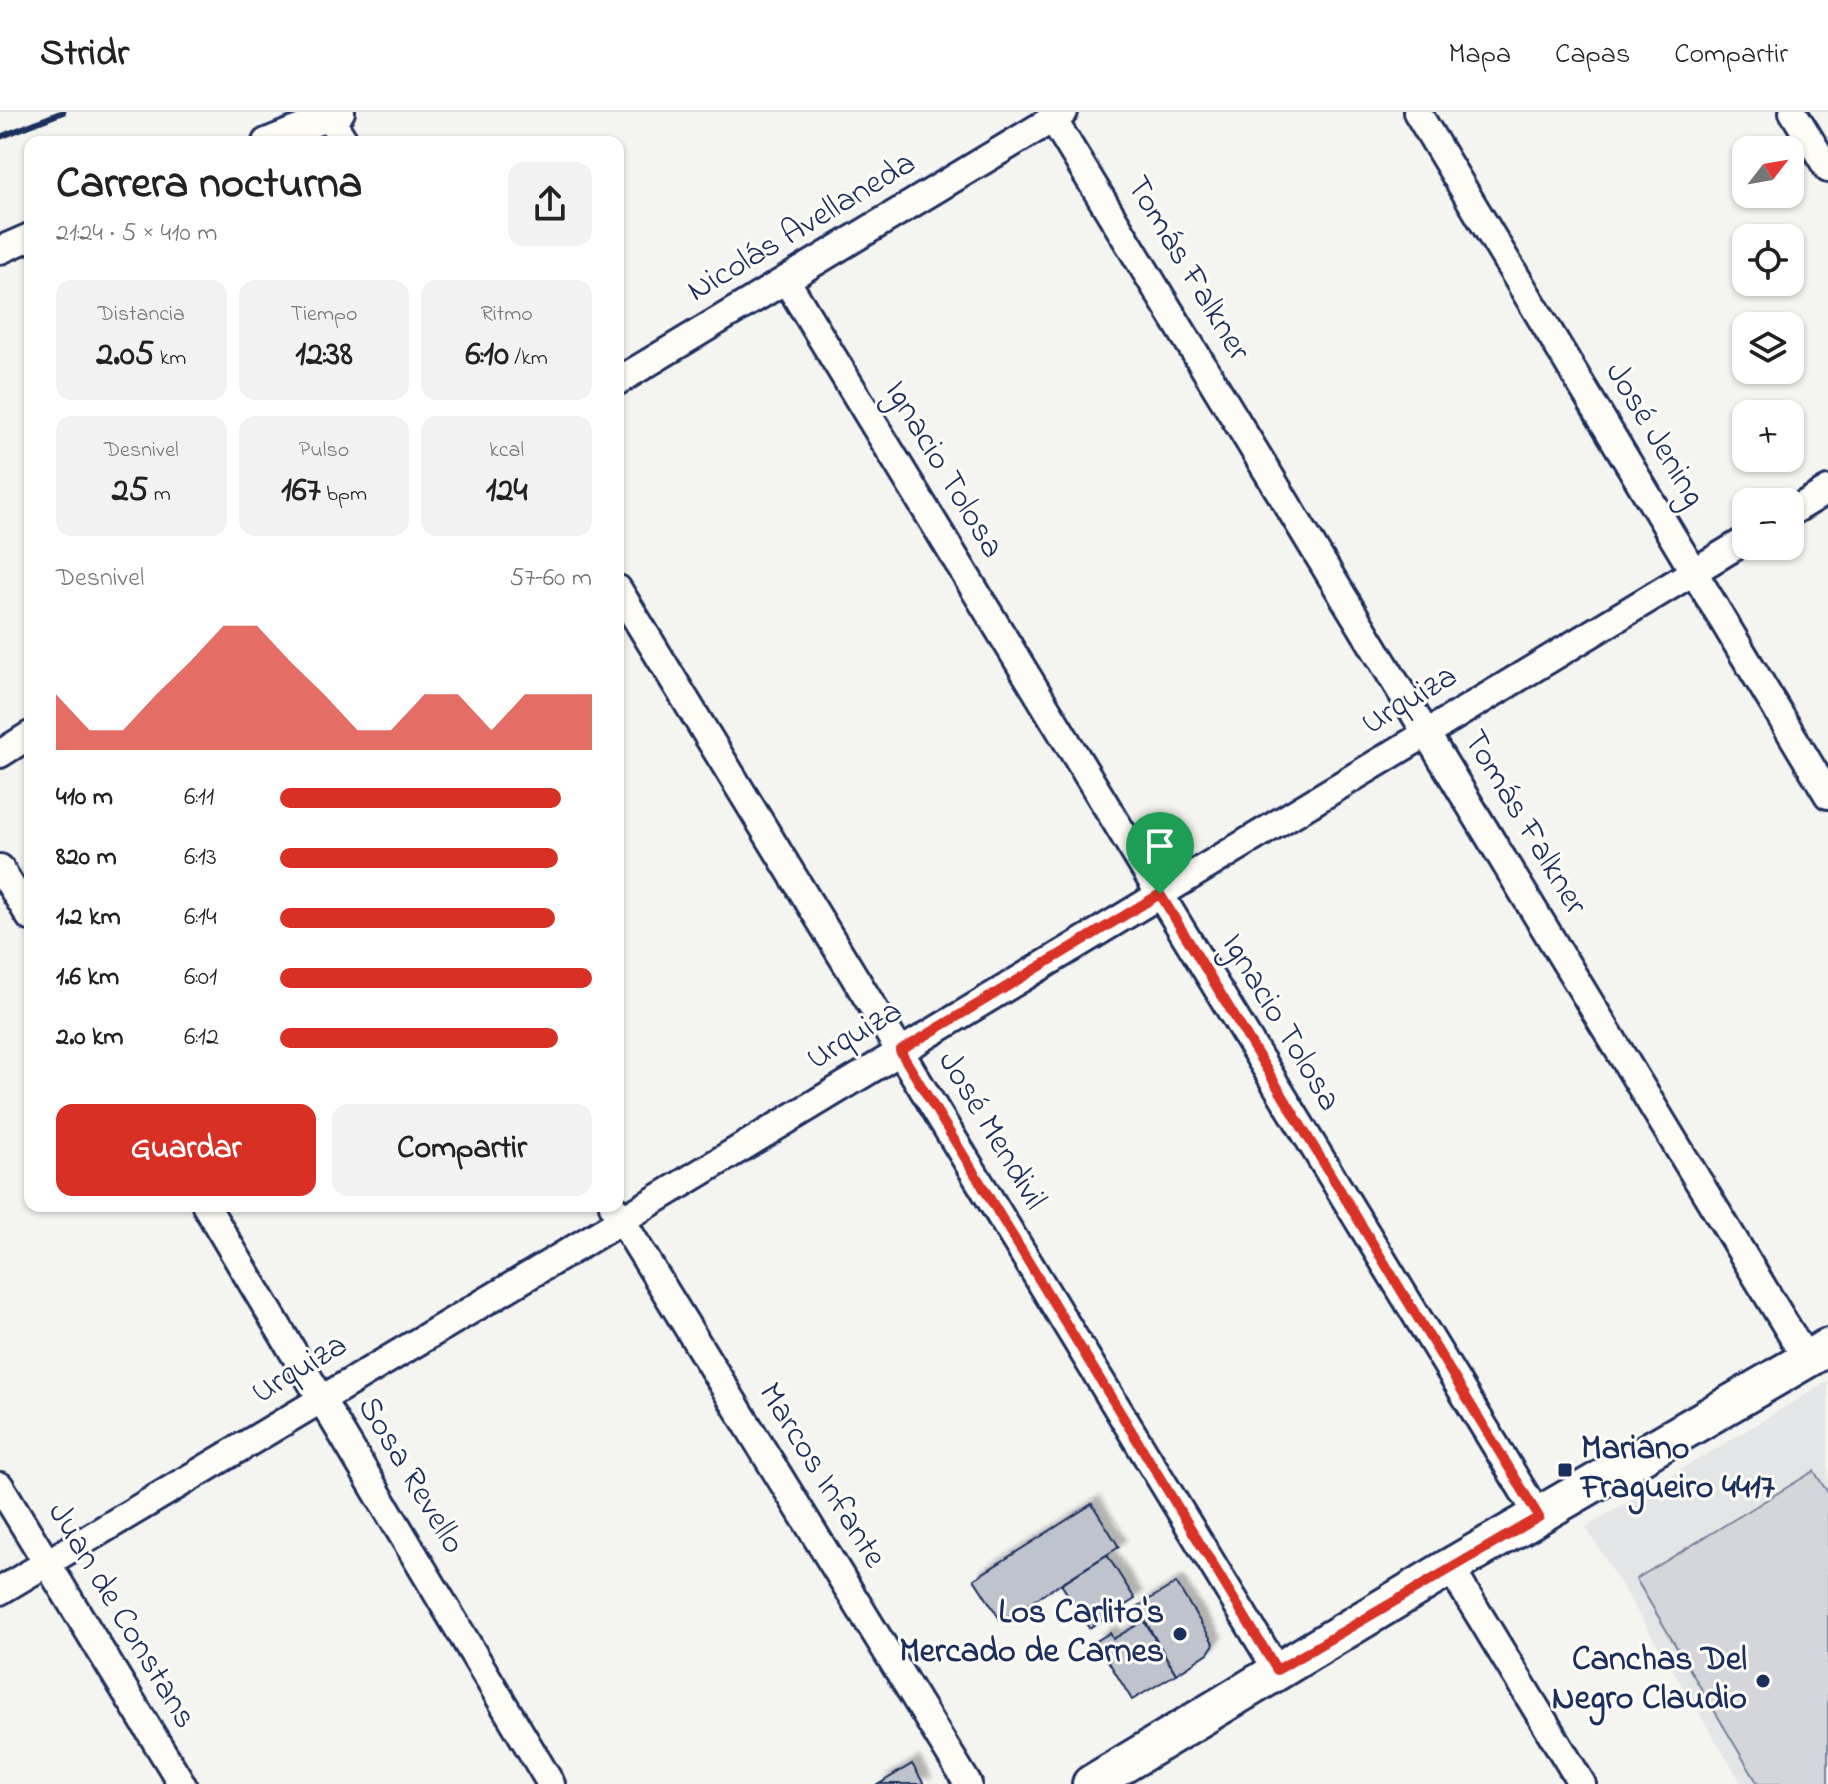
<!DOCTYPE html>
<html lang="es">
<meta charset="utf-8">
<style>
:root{--surface:#fff;--page:#f2f2f2;--text:#222;--muted:#767676;--line:#e0e0e0;--accent:#d93025}
body{margin:0;font-family:"Indie Flower",sans-serif;background:var(--page);color:var(--text);height:100vh;display:flex;flex-direction:column;font-size:30px;white-space:nowrap}
*{box-sizing:border-box;margin:0}
p{font-size:26px;color:var(--muted)}
.icon{flex:none;width:44px;height:44px;fill:none;stroke:currentColor;stroke-width:2;stroke-linecap:round;stroke-linejoin:round}
.map{position:relative;flex:1;overflow:hidden}
.drawer{position:absolute;left:24px;top:24px;width:600px;height:1076px;display:flex;flex-direction:column;background:var(--surface);border-radius:16px;box-shadow:0 2px 6px #0004}
.drawer>*{flex:none}
.needle{width:52px;rotate:59deg}
.controls{position:absolute;left:1732px;top:24px;display:grid;gap:16px}
.controls a{display:grid;place-items:center;width:72px;height:72px;border-radius:16px;background:var(--surface);box-shadow:0 2px 6px #0004;font-size:40px}
.pin{position:absolute;display:grid;place-items:center;width:68px;height:68px;color:#fff;margin:-82px -34px;border-radius:50% 50% 50% 0;rotate:-45deg;box-shadow:0 0 8px #0007}
.pin .icon{rotate:45deg}
.round{display:grid;place-items:center;flex:none;width:84px;height:84px;border-radius:16px;background:var(--page)}
.summary{display:flex;align-items:center;justify-content:space-between;height:136px;padding:0 32px}
h1{font-size:44px;font-weight:800;line-height:60px}
.figures{display:grid;grid-template-columns:repeat(3,1fr);gap:12px;height:136px;padding:8px 32px}
.figures div{display:grid;align-content:center;border-radius:16px;background:var(--page);text-align:center}
.figures b{font-size:34px;font-weight:800}
.figures small{font-size:22px;font-weight:400}
.figures p{font-size:22px}
.chart{height:224px;padding:16px 32px}
.chart p{display:flex;justify-content:space-between}
.chart svg{width:100%;height:144px;margin-top:8px;fill:var(--accent);opacity:.7}
.cta{display:flex;gap:16px;margin-top:auto;padding:16px 32px}
.cta a{flex:1;height:92px;border-radius:16px;background:var(--accent);color:#fff;font-size:32px;font-weight:800;line-height:92px;text-align:center}
.cta a+a{background:var(--page);color:var(--text)}
ul{padding:0 32px;list-style:none;font-size:26px}
li{display:grid;grid-template-columns:128px 96px 1fr;align-items:center;height:60px}
li i{height:20px;border-radius:10px;background:var(--accent)}
header{display:flex;align-items:center;gap:48px;box-sizing:border-box;height:112px;padding:0 40px;background:var(--surface);border-bottom:2px solid var(--line)}
header strong{font-size:38px}
nav{display:flex;gap:44px;margin-inline-start:auto;font-size:28px}
.map>svg:first-child{display:block}
.built{fill:#e4e5e6}
.pitch{fill:#d4d6db;stroke:#78829c;stroke-width:2}
.building{fill:#bfc3cc;stroke:#1b2f5e;stroke-width:2;filter:url(#shadow)}
.lines{fill:none;stroke-linecap:round;stroke-linejoin:round}
.minor-casing{stroke:#1b2f5e;stroke-width:32}
.secondary-casing{stroke:#1b2f5e;stroke-width:42}
.minor{stroke:#fdfcf7;stroke-width:26}
.secondary{stroke:#fdfcf7;stroke-width:36}
.rail{stroke:#1b2f5e;stroke-width:6}
.route-casing{stroke:#fff;stroke-width:16}
.route{stroke:#d93025;stroke-width:10}
.poi-dot{fill:#1b2f5e;stroke:#fdfcf7;stroke-width:3}
.labels{text-anchor:middle;dominant-baseline:central;stroke-width:6;stroke-linejoin:round;paint-order:stroke}
.street-label{font-size:34px;fill:#1b2f5e;stroke:#fdfcf7}
.poi-label{font-size:34px;font-weight:bold;fill:#1b2f5e;stroke:#fdfcf7;text-anchor:end}
</style>
<header>
<strong>Stridr</strong>
<nav><a>Mapa</a><a>Capas</a><a>Compartir</a></nav>
</header>
<div class="map">
<svg width="1828" height="1672" viewBox="0 0 1828 1672">
<defs>
<filter id="shadow"><feDropShadow dx="7" dy="-7" stdDeviation="2" flood-color="#0004"/></filter>
</defs>
<rect width="100%" height="100%" fill="#f4f4f1"/>
<filter id="ink" filterUnits="userSpaceOnUse"><feTurbulence type="fractalNoise" baseFrequency=".0125" numOctaves="2"/><feDisplacementMap in="SourceGraphic" scale="16" xChannelSelector="R" yChannelSelector="G"/><feConvolveMatrix kernelMatrix="1 2 1 2 8 2 1 2 1" color-interpolation-filters="sRGB"/></filter>
<g filter="url(#ink)">
<polygon class="built" points="1828,1269 1828,1672 1742,1672 1586,1415"/>
<polygon class="pitch" points="1814,1359 1828,1381 1828,1672 1758,1672 1636,1467"/>
<g class="building">
<polygon points="1092,1392 1119,1435 1001,1509 974,1467"/>
<polygon points="1107,1443 1135,1487 1089,1516 1061,1472"/>
<polygon points="1176,1471 1214,1532 1208,1541 1176,1562 1137,1495"/>
<polygon points="1144,1509 1176,1562 1132,1588 1096,1529 1110,1521 1113,1527"/>
<polygon points="912,1652 924,1672 879,1672"/>
</g>
<g class="lines">
<g class="minor-casing">
<g id="minor">
<polyline points="1417,0 1828,683"/>
<polyline points="1793,0 1828,57"/>
<polyline points="329,5 345,30"/>
<polyline points="1053,7 1807,1248"/>
<polyline points="266,30 341,0"/>
<polyline points="0,138 30,125"/>
<polyline points="786,168 1539,1405"/>
<polyline points="618,269 1064,0"/>
<polyline points="1790,401 1828,378"/>
<polyline points="618,477 1277,1558"/>
<polyline points="0,642 30,623"/>
<polyline points="0,756 30,805"/>
<polyline points="206,1094 551,1672"/>
<polyline points="613,1094 968,1672"/>
<polyline points="0,1374 182,1672"/>
<polyline points="1450,1455 1582,1672"/>
<polyline points="0,1479 622,1108 1746,428"/>
</g>
</g>
<g class="secondary-casing">
<polyline id="secondary" points="1091,1672 1450,1455 1828,1235"/>
</g>
<use href="#minor" class="minor"/>
<use href="#secondary" class="secondary"/>
<polyline class="rail" points="0,25 63,0"/>
</g>
</g>
<g class="lines" filter="url(#ink)">
<g class="route-casing">
<polygon id="route" points="1160,782 1539,1405 1277,1558 900,939"/>
</g>
<use href="#route" class="route"/>
</g>
<g class="poi-dot">
<rect x="1557" y="1350" width="16" height="16" rx="4"/>
<circle cx="1180" cy="1522" r="8"/>
<circle cx="1763" cy="1569" r="8"/>
</g>
<g class="labels">
<g class="street-label">
<text transform="translate(802 116) rotate(-31)">Nicolás Avellaneda</text>
<text transform="translate(1187 157) rotate(59)">Tomás Falkner</text>
<text transform="translate(1654 323) rotate(59)">José Jening</text>
<text transform="translate(943 358) rotate(59)">Ignacio Tolosa</text>
<text transform="translate(1410 589) rotate(-31)">Urquiza</text>
<text transform="translate(1524 711) rotate(59)">Tomás Falkner</text>
<text transform="translate(1280 911) rotate(59)">Ignacio Tolosa</text>
<text transform="translate(855 924) rotate(-31)">Urquiza</text>
<text transform="translate(991 1019) rotate(59)">José Mendivil</text>
<text transform="translate(300 1258) rotate(-31)">Urquiza</text>
<text transform="translate(410 1364) rotate(59)">Sosa Revello</text>
<text transform="translate(821 1364) rotate(58)">Marcos Infante</text>
<text transform="translate(121 1504) rotate(59)">Juan de Constans</text>
</g>
<g class="poi-label">
<text x="1581" y="1338" text-anchor="start">Mariano<tspan x="1581" dy="39">Fragueiro 4417</tspan></text>
<text x="1164" y="1502">Los Carlito's<tspan x="1164" dy="39">Mercado de Carnes</tspan></text>
<text x="1747" y="1549">Canchas Del<tspan x="1747" dy="39">Negro Claudio</tspan></text>
</g>
</g>
</svg>
<div class="controls">
<a><svg class="needle" viewBox="-14 -14 28 28"><path d="M0-13l5 13h-10z" fill="#e53935"/><path d="M0 13l5-13h-10z" fill="#767676"/></svg></a>
<a><svg class="icon" aria-label="locate" viewBox="0 0 24 24"><circle cx="12" cy="12" r="6"/><path d="M12 2v4M12 18v4M2 12h4M18 12h4"/></svg></a>
<a><svg class="icon" aria-label="layers" viewBox="0 0 24 24"><path d="M12 4l9 5-9 5-9-5zM3 14l9 5 9-5"/></svg></a>
<a>+</a>
<a>−</a>
</div>
<div class="pin" style="left:1160px;top:782px;background:#1e9e55"><svg class="icon" aria-label="arrive" viewBox="0 0 24 24"><path d="M6 21V4h12l-3 4 3 4H6"/></svg></div>
<section class="drawer">
<div class="summary"><div><h1>Carrera nocturna</h1><p>21:24 · 5 × 410 m</p></div><a class="round"><svg class="icon" aria-label="share" viewBox="0 0 24 24"><path d="M12 15V3M7 8l5-5 5 5M5 13v7h14v-7"/></svg></a></div>
<div class="figures">
<div><p>Distancia</p><b>2.05<small> km</small></b></div>
<div><p>Tiempo</p><b>12:38</b></div>
<div><p>Ritmo</p><b>6:10<small> /km</small></b></div>
</div>
<div class="figures">
<div><p>Desnivel</p><b>25<small> m</small></b></div>
<div><p>Pulso</p><b>167<small> bpm</small></b></div>
<div><p>kcal</p><b>124</b></div>
</div>
<div class="chart"><p><span>Desnivel</span>57–60 m</p>
<svg viewBox="0 0 160 44" preserveAspectRatio="none"><path d="M0 44V27L10 38L20 38L30 27L40 17L50 6L60 6L70 17L80 27L90 38L100 38L110 27L120 27L130 38L140 27L150 27L160 27V44z"/></svg>
</div>
<ul>
<li><b>410 m</b>6:11<i style="width:90%"></i></li>
<li><b>820 m</b>6:13<i style="width:89%"></i></li>
<li><b>1.2 km</b>6:14<i style="width:88%"></i></li>
<li><b>1.6 km</b>6:01<i style="width:100%"></i></li>
<li><b>2.0 km</b>6:12<i style="width:89%"></i></li>
</ul>
<div class="cta"><a>Guardar</a><a>Compartir</a></div>
</section>
</div>
